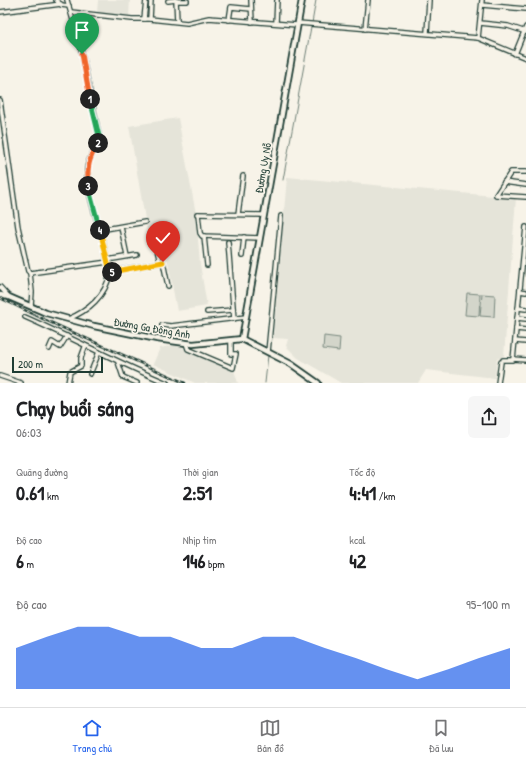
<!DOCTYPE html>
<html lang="vi">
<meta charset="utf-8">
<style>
:root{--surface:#fff;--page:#f6f6f6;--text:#202124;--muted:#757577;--line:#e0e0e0;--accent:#2563eb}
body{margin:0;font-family:"Patrick Hand",sans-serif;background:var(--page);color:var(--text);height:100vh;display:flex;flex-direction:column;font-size:15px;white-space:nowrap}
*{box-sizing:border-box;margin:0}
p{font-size:13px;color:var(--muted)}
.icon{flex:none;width:22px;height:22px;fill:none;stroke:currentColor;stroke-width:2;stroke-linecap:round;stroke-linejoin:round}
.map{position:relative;height:383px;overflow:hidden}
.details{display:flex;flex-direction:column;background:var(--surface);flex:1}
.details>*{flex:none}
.scale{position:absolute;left:12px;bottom:10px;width:91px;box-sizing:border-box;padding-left:4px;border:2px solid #1f3d34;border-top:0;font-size:11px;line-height:14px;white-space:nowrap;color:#1f3d34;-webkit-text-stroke:3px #f7f3e8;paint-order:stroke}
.pin{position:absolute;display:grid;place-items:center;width:34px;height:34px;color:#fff;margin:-41px -17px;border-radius:50% 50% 50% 0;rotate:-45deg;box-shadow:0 0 4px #0007}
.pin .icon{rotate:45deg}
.km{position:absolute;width:20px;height:20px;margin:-10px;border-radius:50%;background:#222;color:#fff;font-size:11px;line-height:20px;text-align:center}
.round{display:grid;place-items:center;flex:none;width:42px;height:42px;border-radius:6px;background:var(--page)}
.summary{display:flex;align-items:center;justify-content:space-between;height:68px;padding:0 16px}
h1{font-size:22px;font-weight:700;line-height:30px}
.figures{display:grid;grid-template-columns:repeat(3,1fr);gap:6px;height:68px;padding:4px 16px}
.figures div{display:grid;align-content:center}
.figures b{font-size:20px;font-weight:700}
.figures small{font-size:11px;font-weight:400}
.figures p{font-size:11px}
.chart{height:112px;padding:8px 16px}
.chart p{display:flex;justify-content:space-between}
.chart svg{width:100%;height:72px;margin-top:4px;fill:var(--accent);opacity:.7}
.tab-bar{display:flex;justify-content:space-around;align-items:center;height:56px;border-top:1px solid var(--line);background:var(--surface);font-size:11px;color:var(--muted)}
.tab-bar a{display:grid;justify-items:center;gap:2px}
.tab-bar .active{color:var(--accent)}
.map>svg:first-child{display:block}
.built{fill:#e5e4d9}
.green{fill:#d3d5ca;stroke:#79897f}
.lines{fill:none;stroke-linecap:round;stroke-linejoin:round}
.stream{stroke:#6f8077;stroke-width:1}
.minor-casing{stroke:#1f3d34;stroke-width:6}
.tertiary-casing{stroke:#1f3d34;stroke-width:8}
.minor{stroke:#f7f3e8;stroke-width:3.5}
.tertiary{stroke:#f7f3e8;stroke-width:4.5}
.rail-casing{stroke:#1f3d34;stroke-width:2.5}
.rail{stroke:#f7f3e8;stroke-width:1;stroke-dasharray:3;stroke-linecap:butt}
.split-1-casing{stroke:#fff;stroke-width:8}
.split-2-casing{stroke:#fff;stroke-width:8}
.split-3-casing{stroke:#fff;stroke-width:8}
.split-4-casing{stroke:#fff;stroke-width:8}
.split-5-casing{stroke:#fff;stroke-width:8}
.split-6-casing{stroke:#fff;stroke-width:8}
.split-1{stroke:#f0652b;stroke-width:5}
.split-2{stroke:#22a559;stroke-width:5}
.split-3{stroke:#f0652b;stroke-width:5}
.split-4{stroke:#22a559;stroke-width:5}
.split-5{stroke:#f5b400;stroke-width:5}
.split-6{stroke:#f5b400;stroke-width:5}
.labels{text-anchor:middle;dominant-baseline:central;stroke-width:3.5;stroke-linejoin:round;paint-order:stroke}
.street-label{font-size:11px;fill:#1f3d34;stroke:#f7f3e8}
</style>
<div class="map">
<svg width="526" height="383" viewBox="0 0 526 383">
<rect width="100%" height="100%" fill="#f7f3e8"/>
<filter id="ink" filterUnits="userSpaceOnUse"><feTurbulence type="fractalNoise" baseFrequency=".025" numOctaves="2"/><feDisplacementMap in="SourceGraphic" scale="8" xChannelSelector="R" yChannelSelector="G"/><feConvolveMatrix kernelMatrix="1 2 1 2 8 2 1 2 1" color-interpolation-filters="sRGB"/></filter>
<g filter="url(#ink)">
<g class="built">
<polygon points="98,0 130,0 129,17 97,13"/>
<polygon points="178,118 196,214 200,264 207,306 177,311 165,246 149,242 129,126"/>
<polygon points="287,177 516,198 504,356 497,359 495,378 426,370 418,383 341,383 298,358 286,346 288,339 273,338"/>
<polygon points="175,345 233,367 238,383 195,383 153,364 160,348"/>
</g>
<g class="green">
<polygon points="467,293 480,294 479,316 465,315"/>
<polygon points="482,294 495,295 494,317 480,316"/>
<polygon points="324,336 340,338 339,351 323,349"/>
</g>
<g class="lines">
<g class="stream">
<polyline points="312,23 316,0"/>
<polyline points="283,180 311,27"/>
<polyline points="265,383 268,355"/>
</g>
<g class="minor-casing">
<g id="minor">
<polyline points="56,0 61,5 69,6"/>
<path d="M 67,0 L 80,44 L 100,140 C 95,149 87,160 87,171 C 87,199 101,227 106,255 C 107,260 110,268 110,273 C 106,296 88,311 68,319"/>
<polyline points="176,0 177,21"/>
<polyline points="251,0 252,22"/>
<polyline points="168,1 176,0"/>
<polyline points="177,1 187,1"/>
<polyline points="482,5 526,9"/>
<polyline points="0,12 61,4"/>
<polyline points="71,12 132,19 150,19 187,23 209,18 297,25"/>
<polyline points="144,19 146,0"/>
<polyline points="150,19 151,0"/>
<polyline points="229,20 231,7 251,9"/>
<polyline points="276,23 277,0"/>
<polyline points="298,23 478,38 526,58"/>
<polyline points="480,23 508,26 526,32"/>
<polyline points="365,29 368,0"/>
<polyline points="427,33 429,0"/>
<polyline points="478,38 482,0"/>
<polyline points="515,54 526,27"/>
<polyline points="0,100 18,227 28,271 30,273 108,262"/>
<polyline points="526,172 511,172 496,195 526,197"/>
<polyline points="504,182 526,185"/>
<polyline points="197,214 264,215"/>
<polyline points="198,214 200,233 202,236 260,238"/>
<polyline points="238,214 243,176"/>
<polyline points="121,227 127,256"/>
<polyline points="100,230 145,222"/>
<polyline points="204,236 207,265"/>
<polyline points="228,242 234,319"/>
<polyline points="156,245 160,263"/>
<polyline points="242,256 244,237"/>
<polyline points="107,260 137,255"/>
<polyline points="110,272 163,262 168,286"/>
<polyline points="30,273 32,292 31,306"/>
<polyline points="0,287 9,297"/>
<polyline points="520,291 526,292"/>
<polyline points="518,308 526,309"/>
<polyline points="207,312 233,310"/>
<path d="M 25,317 C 73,338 118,363 167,383"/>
<polyline points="517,318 526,319"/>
<polyline points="162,325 171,326 246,317"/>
<polyline points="516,329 526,330"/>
<polyline points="515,341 526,342"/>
<polyline points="186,343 188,349 233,368 236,354 231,354 231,341"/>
<polyline points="49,349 52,342 60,347 67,336"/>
<polyline points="268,352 281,216"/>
<polyline points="513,359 526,360"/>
<polyline points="503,360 513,360 526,227"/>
<polyline points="118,362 123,377 137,383"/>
<polyline points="90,374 99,352"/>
<polyline points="0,376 21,383"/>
<polyline points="68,383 70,372 81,366 81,358 85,347"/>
<polyline points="498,383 501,362"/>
</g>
</g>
<g class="tertiary-casing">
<g id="tertiary">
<polyline points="0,295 9,297 46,313 94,326 157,339 193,344 242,339 291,364 318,383"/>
<polyline points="242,339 302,0"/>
</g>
</g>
<use href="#minor" class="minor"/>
<use href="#tertiary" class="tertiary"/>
<g class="rail-casing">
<polyline id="rail" points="0,298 41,318 185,383"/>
</g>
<use href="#rail" class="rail"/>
</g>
</g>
<g class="lines" filter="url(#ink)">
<g class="split-1-casing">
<polyline id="split-1" points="82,54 90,99"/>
</g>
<g class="split-2-casing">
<polyline id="split-2" points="90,99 100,140 98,143"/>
</g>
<g class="split-3-casing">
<path id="split-3" d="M 88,186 C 87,166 89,159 98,143"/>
</g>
<g class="split-4-casing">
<polyline id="split-4" points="88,186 100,230"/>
</g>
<g class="split-5-casing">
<polyline id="split-5" points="100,230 110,272 112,272"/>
</g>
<g class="split-6-casing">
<polyline id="split-6" points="112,272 163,262"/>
</g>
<use href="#split-1" class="split-1"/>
<use href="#split-2" class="split-2"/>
<use href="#split-3" class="split-3"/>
<use href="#split-4" class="split-4"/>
<use href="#split-5" class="split-5"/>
<use href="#split-6" class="split-6"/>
</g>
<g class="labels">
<g class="street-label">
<text transform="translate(263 168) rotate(-80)">Đường Uy Nỗ</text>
<text transform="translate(152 328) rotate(10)">Đường Ga Đông Anh</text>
</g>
</g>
</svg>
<div class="scale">200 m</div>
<div class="pin" style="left:82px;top:54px;background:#1e9e55"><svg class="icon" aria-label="arrive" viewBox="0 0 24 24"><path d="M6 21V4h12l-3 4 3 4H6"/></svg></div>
<div class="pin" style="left:163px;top:262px;background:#d93025"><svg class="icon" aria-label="check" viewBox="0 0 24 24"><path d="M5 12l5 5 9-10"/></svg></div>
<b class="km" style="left:90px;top:99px">1</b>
<b class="km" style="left:98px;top:143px">2</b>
<b class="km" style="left:88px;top:186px">3</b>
<b class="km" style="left:100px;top:230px">4</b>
<b class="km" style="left:112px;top:272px">5</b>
</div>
<section class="details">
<div class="summary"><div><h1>Chạy buổi sáng</h1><p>06:03</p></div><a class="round"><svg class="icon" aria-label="share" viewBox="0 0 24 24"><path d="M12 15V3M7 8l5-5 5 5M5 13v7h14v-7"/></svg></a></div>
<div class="figures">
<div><p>Quãng đường</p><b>0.61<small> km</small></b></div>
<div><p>Thời gian</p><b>2:51</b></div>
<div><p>Tốc độ</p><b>4:41<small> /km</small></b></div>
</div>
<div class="figures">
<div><p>Độ cao</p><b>6<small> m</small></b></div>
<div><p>Nhịp tim</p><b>146<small> bpm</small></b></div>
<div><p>kcal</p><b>42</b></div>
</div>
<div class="chart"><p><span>Độ cao</span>95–100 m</p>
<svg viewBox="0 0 160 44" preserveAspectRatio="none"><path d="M0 44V19L10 12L20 6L30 6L40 12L50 12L60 19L70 19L80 12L90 12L100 19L110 25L120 32L130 38L140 32L150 25L160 19V44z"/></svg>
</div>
</section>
<nav class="tab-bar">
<a class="active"><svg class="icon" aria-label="home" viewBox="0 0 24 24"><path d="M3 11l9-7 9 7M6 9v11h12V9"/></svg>Trang chủ</a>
<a><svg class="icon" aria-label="map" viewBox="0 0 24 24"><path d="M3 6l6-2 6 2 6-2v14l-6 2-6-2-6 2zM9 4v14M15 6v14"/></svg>Bản đồ</a>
<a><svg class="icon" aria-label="saved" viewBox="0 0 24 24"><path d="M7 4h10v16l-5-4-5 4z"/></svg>Đã lưu</a>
</nav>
